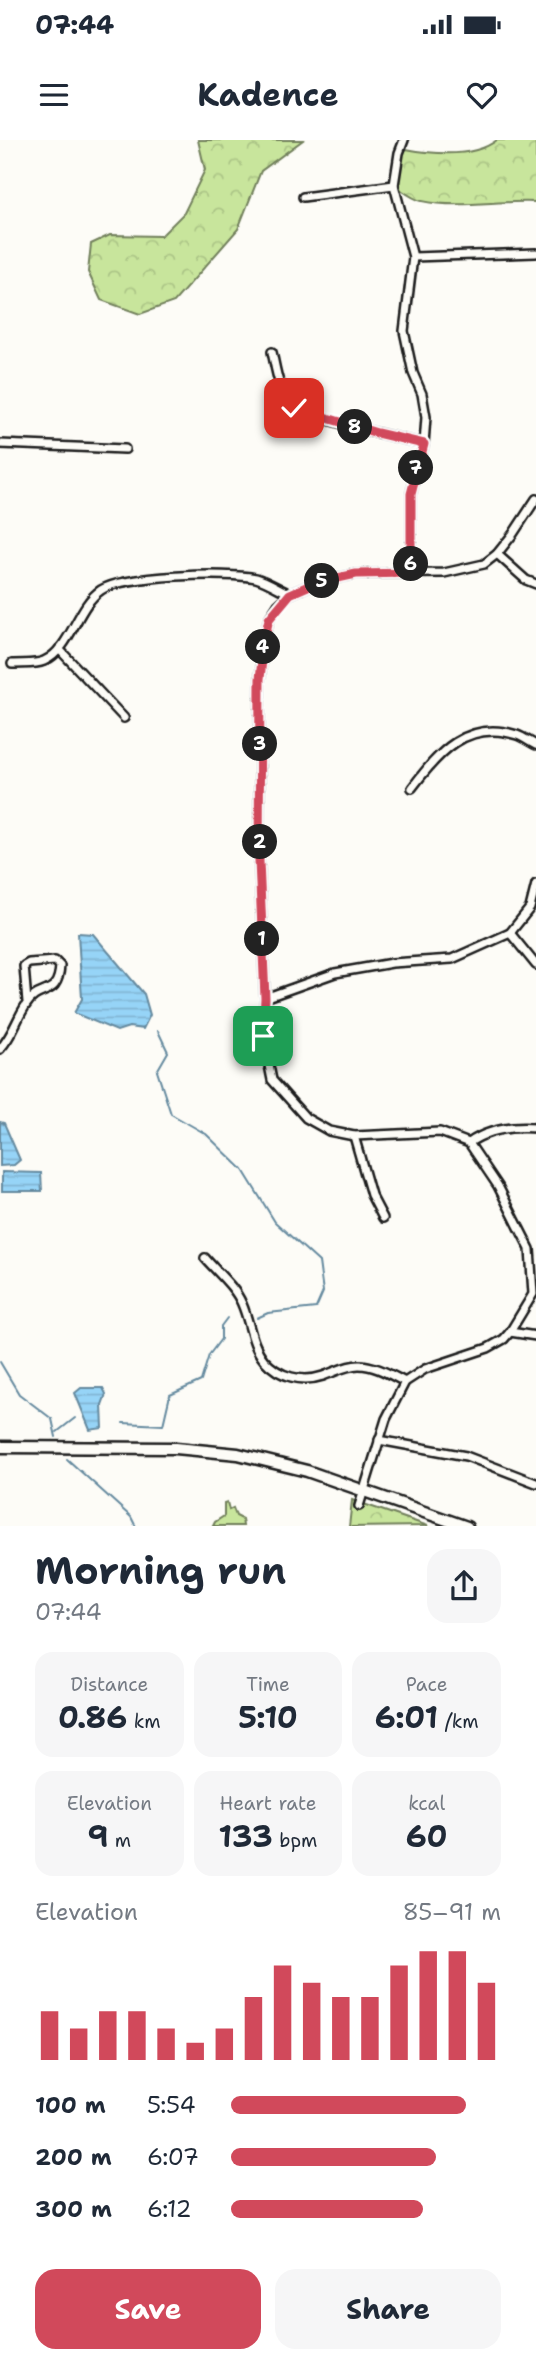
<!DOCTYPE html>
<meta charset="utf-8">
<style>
:root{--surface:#fff;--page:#f6f6f7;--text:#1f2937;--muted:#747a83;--accent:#d1495b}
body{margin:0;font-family:"Shantell Sans",sans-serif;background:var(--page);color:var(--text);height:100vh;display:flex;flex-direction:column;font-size:26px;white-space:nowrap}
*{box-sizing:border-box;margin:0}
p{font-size:23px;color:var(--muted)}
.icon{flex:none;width:38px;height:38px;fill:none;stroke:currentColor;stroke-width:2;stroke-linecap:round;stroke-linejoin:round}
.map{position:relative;height:1386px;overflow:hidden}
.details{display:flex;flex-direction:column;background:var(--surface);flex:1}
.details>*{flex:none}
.pin{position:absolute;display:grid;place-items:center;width:60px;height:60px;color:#fff;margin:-30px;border-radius:14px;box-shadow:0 4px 10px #0006}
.km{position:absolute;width:35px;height:35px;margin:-18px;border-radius:50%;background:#222;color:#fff;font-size:19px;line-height:35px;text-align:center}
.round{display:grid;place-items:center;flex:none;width:74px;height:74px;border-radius:21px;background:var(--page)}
.overview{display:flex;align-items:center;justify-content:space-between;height:119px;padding:0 35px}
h1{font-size:38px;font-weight:700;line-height:52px}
.figures{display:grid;grid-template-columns:repeat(3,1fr);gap:10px;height:119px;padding:7px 35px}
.figures div{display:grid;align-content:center;border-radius:18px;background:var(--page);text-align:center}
.figures b{font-size:30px;font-weight:700}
.figures small{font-size:19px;font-weight:400}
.figures p{font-size:19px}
.chart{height:196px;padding:14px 35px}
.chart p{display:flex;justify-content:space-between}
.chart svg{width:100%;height:126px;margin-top:7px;stroke:var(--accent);stroke-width:6}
.cta{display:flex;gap:14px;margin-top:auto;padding:14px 35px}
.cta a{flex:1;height:80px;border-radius:21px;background:var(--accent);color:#fff;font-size:28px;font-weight:700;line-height:80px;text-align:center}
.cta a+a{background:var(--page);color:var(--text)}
ul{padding:0 35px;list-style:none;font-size:23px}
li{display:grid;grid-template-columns:112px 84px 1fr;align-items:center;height:52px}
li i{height:18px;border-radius:9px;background:var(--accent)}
.status{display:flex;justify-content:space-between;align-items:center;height:49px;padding:0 35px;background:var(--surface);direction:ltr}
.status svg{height:19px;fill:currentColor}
header{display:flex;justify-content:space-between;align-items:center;height:91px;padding:0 35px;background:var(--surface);font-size:32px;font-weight:700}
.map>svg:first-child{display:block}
.grass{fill:url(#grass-tufts);stroke:#72805c;stroke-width:2}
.forest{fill:url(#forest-crowns);stroke:#72805c;stroke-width:2}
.water{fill:url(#water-rules);stroke:#658a9f;stroke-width:2}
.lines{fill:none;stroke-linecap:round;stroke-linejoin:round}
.stream{stroke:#658a9f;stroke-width:2}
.street-casing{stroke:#1c1c1c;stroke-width:12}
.secondary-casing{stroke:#1c1c1c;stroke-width:15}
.street{stroke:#fdfcf7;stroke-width:7}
.secondary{stroke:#fdfcf7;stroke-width:10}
.route-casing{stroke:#fff;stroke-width:14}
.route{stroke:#d1495b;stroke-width:9}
</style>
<div class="status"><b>07:44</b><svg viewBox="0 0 49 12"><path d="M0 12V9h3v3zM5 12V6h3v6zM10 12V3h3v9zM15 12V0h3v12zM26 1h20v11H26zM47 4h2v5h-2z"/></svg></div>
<header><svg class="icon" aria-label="menu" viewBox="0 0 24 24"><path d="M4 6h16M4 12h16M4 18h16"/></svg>Kadence<svg class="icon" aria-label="heart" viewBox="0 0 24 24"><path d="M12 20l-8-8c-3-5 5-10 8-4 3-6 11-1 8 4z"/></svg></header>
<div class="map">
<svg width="536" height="1387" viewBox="0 0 536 1387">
<defs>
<pattern id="grass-tufts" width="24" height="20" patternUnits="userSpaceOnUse" patternTransform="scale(1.75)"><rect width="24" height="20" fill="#c8e59c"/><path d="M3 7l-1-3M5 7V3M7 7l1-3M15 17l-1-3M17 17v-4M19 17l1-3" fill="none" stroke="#abc486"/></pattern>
<pattern id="forest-crowns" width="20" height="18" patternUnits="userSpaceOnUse" patternTransform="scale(1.75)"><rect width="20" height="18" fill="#c8e59c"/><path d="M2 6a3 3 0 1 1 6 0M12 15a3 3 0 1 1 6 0" fill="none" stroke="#abc486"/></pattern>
<pattern id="water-rules" width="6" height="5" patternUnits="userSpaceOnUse" patternTransform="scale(1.75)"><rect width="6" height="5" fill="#96d4f7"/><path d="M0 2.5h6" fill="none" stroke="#81b5d3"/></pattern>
</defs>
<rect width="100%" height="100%" fill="#fdfcf7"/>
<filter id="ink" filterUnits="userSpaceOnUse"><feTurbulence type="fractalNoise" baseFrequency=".0143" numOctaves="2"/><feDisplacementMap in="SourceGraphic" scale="14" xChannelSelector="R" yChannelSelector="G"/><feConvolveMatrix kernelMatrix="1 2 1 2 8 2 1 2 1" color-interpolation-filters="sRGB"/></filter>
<g filter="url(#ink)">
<polygon class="grass" points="227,1362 229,1370 233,1368 236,1376 242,1379 243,1386 213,1386 215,1382 224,1376 224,1363"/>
<g class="forest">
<polygon points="198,0 303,0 261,31 238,89 174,162 140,174 101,160 88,132 91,104 110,95 161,96 184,73 205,30"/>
<path d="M 497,0 L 536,0 L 536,62 C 498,60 460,69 422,61 C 412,59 402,50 394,45 L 396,26 L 406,9 C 433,14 474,18 497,0 Z"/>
<polygon points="352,1360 428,1386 349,1387"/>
</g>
<g class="water">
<polygon points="78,793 93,794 144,854 150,875 143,889 129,887 117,891 74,873 82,859"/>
<polygon points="0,982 4,983 20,1020 14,1025 0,1026"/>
<polygon points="2,1032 41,1033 42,1051 2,1051"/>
<polygon points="81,1248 103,1248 106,1254 102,1265 103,1288 90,1290 75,1253"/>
</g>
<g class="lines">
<g class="stream">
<polyline points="158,891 168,912 157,931 171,974 206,994 243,1030 275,1082 319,1122 323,1152 316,1168 268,1173 257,1178"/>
<polyline points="0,1222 19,1254 52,1279 56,1297"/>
<polyline points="123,1283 163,1285 170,1255 201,1241 209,1215 221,1199 221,1186 227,1178"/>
<polyline points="57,1292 75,1278"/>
<polyline points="67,1319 131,1377 136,1387"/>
</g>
<g class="street-casing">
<g id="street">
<polyline points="404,0 399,13 394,45 413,117 404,191 413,233 422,254 426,277 424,304 411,354 411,433"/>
<polyline points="303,57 394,45"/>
<polyline points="413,117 536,113"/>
<path d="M 272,212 C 276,229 278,249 290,263 C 303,278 400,298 424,304"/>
<polyline points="0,304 125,309"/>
<path d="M 536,359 L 513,394 L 497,414 L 484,424 L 444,433 L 356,434 L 315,443 L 290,454 L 278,465 L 269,479 L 264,501 L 260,539 L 259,721 L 265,858 L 263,896 L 272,940 L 306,978 L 329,991 L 354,996 L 440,992 L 469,1003 C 489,989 512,986 536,988"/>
<polyline points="497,414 526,440 536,444"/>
<polyline points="59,509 124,578"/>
<path d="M 12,524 C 22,523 35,525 44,521 C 72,508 76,467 101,450 C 123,435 229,432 256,438 C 267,441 279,449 290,454"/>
<path d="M 412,648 C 438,613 467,579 517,595 C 523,597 530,602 536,605"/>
<polyline points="510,793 536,825"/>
<polyline points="265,858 335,833 392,823 452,819 510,793 530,768 536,744"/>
<path d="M 0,909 C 13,895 16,880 26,865 C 39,844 58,859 60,826 L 55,821 L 29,823 L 24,826 L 27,862"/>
<polyline points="354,996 371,1055 383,1078"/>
<path d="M 205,1118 C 217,1132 235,1147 242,1164 C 250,1182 251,1204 264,1220 C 279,1237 302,1243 323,1236 C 335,1232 346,1225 359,1225 C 375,1225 391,1235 405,1242"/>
<polyline points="510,1192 536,1196"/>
<polyline points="379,1300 466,1316 536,1343"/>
<polyline points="359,1366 386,1279 405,1242 425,1229 488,1208 504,1199 510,1192 533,1154 530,1109 498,1046 469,1003"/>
</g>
</g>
<g class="secondary-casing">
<polyline id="secondary" points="0,1307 176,1308 238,1314 307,1331 467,1387"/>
</g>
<use href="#street" class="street"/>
<use href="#secondary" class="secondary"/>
</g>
</g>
<g class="lines" filter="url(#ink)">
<g class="route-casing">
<polyline id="route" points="263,896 265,858 259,721 260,539 264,500 269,479 290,454 315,443 356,434 411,433 411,354 424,304 377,293 294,268"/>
</g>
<use href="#route" class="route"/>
</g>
</svg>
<div class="pin" style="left:263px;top:896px;background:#1e9e55"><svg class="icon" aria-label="arrive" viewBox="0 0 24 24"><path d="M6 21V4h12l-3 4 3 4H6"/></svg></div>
<div class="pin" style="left:294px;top:268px;background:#d93025"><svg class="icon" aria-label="check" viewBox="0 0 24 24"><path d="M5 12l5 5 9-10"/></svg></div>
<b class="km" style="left:262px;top:799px">1</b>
<b class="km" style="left:260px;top:702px">2</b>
<b class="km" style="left:260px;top:604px">3</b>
<b class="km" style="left:263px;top:507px">4</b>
<b class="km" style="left:322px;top:441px">5</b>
<b class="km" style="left:411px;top:424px">6</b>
<b class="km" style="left:416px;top:328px">7</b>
<b class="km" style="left:355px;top:287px">8</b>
</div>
<section class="details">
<div class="overview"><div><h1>Morning run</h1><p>07:44</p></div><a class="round"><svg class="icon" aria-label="share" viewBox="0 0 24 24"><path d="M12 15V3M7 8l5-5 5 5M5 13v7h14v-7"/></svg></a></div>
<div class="figures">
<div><p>Distance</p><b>0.86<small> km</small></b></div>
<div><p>Time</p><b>5:10</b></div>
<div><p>Pace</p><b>6:01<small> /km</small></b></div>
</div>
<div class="figures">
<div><p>Elevation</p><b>9<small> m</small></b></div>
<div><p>Heart rate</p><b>133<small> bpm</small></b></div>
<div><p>kcal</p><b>60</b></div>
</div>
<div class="chart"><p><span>Elevation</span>85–91 m</p>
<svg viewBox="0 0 160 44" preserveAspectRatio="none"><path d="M5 44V27M15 44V33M25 44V27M35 44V27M45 44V33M55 44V38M65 44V33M75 44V22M85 44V11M95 44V17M105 44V22M115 44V22M125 44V11M135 44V6M145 44V6M155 44V17"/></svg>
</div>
<ul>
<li><b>100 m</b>5:54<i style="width:87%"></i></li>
<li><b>200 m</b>6:07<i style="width:76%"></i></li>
<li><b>300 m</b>6:12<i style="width:71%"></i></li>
</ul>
<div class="cta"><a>Save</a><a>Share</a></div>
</section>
